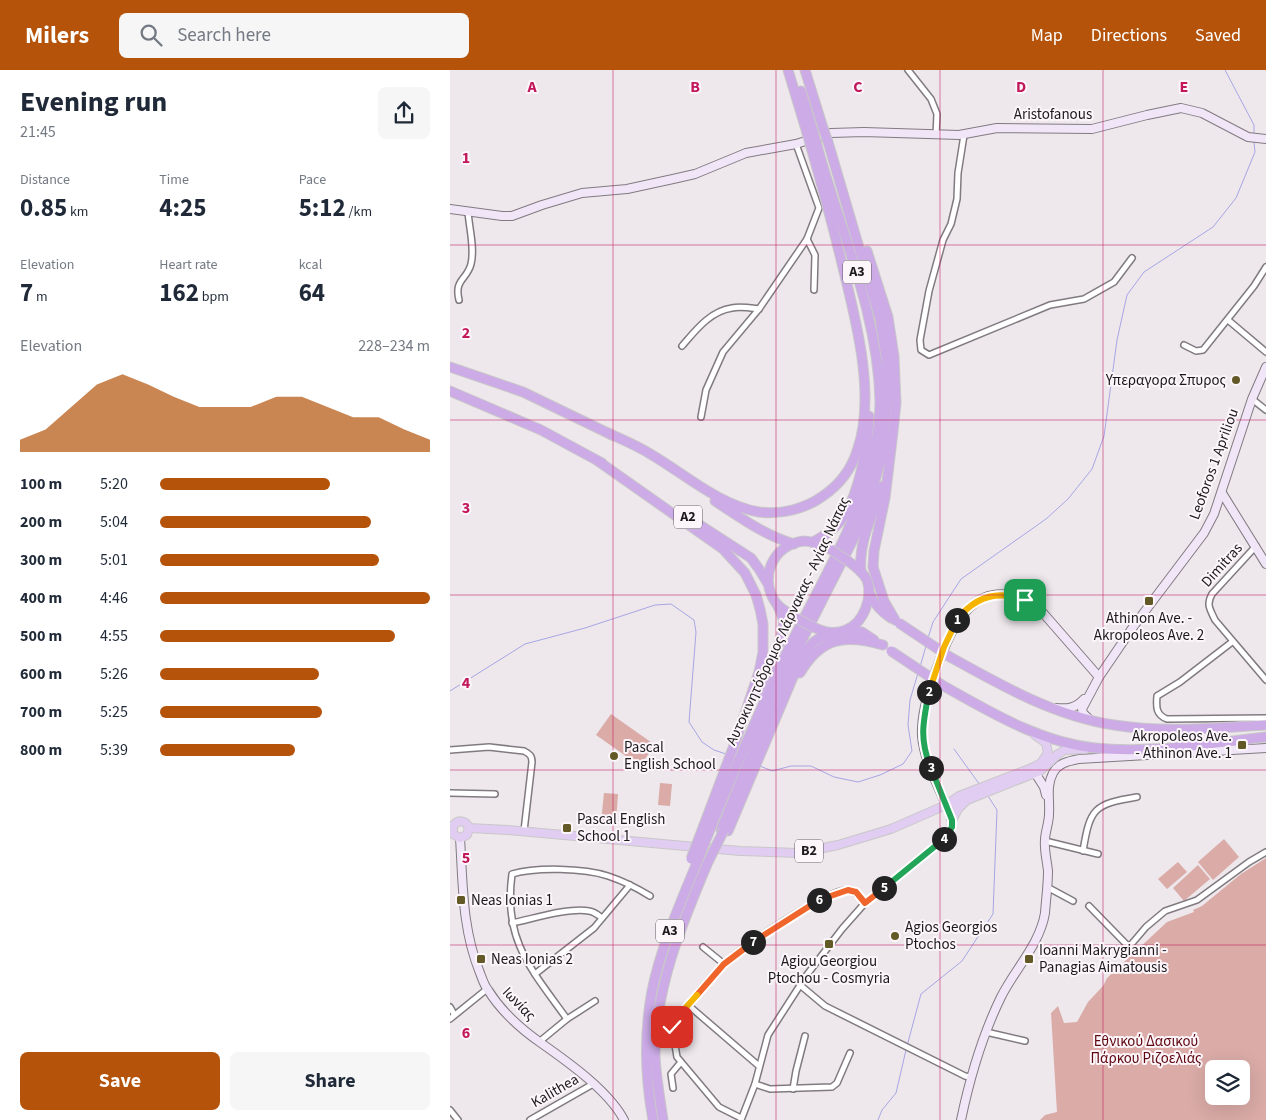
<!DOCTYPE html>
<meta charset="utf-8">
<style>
:root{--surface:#fff;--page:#f6f6f7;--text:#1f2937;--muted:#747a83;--accent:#b45309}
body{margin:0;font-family:"Source Sans 3",sans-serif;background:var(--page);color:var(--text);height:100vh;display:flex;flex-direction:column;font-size:19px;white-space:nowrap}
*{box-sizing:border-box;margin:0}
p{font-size:16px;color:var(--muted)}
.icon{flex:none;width:28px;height:28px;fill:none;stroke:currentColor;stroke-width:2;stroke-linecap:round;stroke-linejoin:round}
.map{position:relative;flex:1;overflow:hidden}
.details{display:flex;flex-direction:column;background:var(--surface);width:450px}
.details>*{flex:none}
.tools{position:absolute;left:755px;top:990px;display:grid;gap:10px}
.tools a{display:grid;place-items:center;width:45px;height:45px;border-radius:8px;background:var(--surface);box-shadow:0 5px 20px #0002;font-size:25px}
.pin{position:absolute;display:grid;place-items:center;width:42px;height:42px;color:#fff;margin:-21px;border-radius:10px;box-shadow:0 2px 8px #0006}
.km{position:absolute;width:25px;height:25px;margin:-12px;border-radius:50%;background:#222;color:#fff;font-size:14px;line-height:25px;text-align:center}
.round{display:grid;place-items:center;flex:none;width:52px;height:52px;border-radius:8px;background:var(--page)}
.summary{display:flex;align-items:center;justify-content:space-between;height:85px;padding:0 20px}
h1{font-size:28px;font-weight:700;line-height:38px}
.metrics{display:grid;grid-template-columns:repeat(3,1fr);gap:8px;height:85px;padding:5px 20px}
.metrics div{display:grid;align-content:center}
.metrics b{font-size:25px;font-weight:700}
.metrics small{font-size:14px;font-weight:400}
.metrics p{font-size:14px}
.chart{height:140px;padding:10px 20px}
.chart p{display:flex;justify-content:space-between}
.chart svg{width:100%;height:90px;margin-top:5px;fill:var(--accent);opacity:.7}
.button{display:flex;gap:10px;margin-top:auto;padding:10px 20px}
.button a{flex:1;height:58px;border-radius:8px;background:var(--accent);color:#fff;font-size:20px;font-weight:700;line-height:58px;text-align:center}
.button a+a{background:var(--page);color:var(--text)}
ul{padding:0 20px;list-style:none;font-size:16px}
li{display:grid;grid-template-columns:80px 60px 1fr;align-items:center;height:38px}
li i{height:12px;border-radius:6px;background:var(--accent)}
header{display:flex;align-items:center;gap:30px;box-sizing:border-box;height:70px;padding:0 25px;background:var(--accent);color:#fff}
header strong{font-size:24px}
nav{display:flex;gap:28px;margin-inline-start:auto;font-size:18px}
.search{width:350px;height:45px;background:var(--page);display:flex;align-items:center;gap:12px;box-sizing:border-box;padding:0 18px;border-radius:8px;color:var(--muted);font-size:19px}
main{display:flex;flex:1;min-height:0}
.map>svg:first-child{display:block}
.green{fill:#daaba7;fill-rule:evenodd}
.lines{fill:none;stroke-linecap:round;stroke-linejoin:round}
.stream{stroke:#a7a6e3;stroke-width:1}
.street-casing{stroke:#817b80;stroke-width:8}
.secondary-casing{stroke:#817b80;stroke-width:10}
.primary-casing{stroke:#c9c8c8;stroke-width:10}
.highway-casing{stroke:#c9c8c8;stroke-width:11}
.street{stroke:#fff;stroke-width:5}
.secondary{stroke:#f0e6f8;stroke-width:8}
.primary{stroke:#e0cdf1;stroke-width:8}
.highway{stroke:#ccabe7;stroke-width:9}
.highway-bridge-casing{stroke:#c9c8c8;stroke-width:11;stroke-linecap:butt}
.highway-bridge{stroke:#ccabe7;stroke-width:9}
.split-1-casing{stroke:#fff;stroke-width:10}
.split-2-casing{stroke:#fff;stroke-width:10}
.split-3-casing{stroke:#fff;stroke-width:10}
.split-4-casing{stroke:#fff;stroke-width:10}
.split-5-casing{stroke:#fff;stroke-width:10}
.split-6-casing{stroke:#fff;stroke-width:10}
.split-7-casing{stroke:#fff;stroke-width:10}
.split-8-casing{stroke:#fff;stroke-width:10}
.split-9-casing{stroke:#fff;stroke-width:10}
.split-1{stroke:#f5b400;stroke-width:6}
.split-2{stroke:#f5b400;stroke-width:6}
.split-3{stroke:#22a559;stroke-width:6}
.split-4{stroke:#22a559;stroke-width:6}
.split-5{stroke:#22a559;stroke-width:6}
.split-6{stroke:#f0652b;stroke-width:6}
.split-7{stroke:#f0652b;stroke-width:6}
.split-8{stroke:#f0652b;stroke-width:6}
.split-9{stroke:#f5b400;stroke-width:6}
.grid{fill:none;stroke:#c2185b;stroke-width:1;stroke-opacity:0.55}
.poi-dot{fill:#635926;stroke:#fcf5fa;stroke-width:2}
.labels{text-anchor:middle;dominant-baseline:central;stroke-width:4;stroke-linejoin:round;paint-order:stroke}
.shield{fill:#fcf5fa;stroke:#5f5b5e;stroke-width:1}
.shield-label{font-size:14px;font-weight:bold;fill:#1c191b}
.street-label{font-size:15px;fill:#1c191b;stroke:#fcf5fa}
.poi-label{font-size:15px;fill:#1c191b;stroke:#fcf5fa;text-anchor:start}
.park-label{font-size:15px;fill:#5e070e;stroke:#fcf5fa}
.grid-label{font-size:16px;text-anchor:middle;font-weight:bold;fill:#c2185b;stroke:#fcf5fa;stroke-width:4;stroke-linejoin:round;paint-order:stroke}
</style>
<header>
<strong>Milers</strong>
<div class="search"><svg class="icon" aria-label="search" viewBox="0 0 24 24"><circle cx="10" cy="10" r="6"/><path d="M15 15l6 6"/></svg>Search here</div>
<nav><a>Map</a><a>Directions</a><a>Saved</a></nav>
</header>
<main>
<section class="details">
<div class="summary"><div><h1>Evening run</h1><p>21:45</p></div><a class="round"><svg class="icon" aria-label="share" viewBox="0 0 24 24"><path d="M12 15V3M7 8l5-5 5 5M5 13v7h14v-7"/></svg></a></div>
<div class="metrics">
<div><p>Distance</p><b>0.85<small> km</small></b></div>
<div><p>Time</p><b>4:25</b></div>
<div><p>Pace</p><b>5:12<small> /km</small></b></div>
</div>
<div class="metrics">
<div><p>Elevation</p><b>7<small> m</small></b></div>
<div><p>Heart rate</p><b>162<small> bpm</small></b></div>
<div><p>kcal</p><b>64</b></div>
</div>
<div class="chart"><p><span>Elevation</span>228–234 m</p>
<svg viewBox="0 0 160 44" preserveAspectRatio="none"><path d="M0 44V38L10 33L20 22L30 11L40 6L50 11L60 17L70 22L80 22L90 22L100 17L110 17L120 22L130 27L140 27L150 33L160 38V44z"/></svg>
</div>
<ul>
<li><b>100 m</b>5:20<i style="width:63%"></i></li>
<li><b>200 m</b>5:04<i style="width:78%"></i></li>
<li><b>300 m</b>5:01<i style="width:81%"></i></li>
<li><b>400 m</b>4:46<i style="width:100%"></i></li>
<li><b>500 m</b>4:55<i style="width:87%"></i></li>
<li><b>600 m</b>5:26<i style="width:59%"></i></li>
<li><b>700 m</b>5:25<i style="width:60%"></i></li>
<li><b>800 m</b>5:39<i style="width:50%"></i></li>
</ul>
<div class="button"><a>Save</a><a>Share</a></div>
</section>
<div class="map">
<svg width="816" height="1050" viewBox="0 0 816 1050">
<rect width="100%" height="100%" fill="#eee8ed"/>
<g class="green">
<polygon points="161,644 205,675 190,696 146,665"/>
<polygon points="210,713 222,714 220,736 208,735"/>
<polygon points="154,723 168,724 166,753 151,752"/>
<polygon points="774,769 789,787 763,810 748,792"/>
<path d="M 816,788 L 816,1050 L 590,1050 L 595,1045 L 607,1042 L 601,943 L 608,936 L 614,953 L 627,952 L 638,932 L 653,916 L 657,908 L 717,852 L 744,842 L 743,840 L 752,836 L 791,804 ZM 764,999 L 791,999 L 791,1026 L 764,1026 Z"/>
<polygon points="728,792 737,802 717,819 708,809"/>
<polygon points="748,795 760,809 734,831 723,818"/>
</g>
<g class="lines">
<g class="stream">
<polyline points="775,0 804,55 804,65"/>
<polyline points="478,568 483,552 511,509 596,449 618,429 642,399 654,366 667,270 677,225 694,202 763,157 786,128 805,82 804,72"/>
<polyline points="470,597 476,576"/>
<polyline points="0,621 75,574 135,558 205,535 221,534 244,550 246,562 239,652 252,672 264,680 276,684"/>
<polyline points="504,679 530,715"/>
<polyline points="310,696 322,701 341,696 361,696 384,707 408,712 430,705 453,694 462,681 458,655 460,630 468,603"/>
<polyline points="457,976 471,924 512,891 543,844 547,740 538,726"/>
<polyline points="428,1050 432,1040 446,1023 456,980"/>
</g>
<g class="street-casing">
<g id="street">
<polyline points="458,0 481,29 487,44 486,65"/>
<polyline points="514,65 508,103 507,129 501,154 493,170 479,221 470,270 471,280 479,285 600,235 634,229 664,212 682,188"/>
<polyline points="357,169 365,185 364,220"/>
<path d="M 9,230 C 4,209 17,210 21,194 C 25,178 19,158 18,141"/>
<polyline points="778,250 816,282"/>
<polyline points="734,275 746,281 753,280 804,216 816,197"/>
<path d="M 232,276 C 245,261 260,241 282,238 C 290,236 301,238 309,239"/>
<polyline points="802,329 816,340"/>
<polyline points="251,347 256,320 273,282 309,239 357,169 369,138 346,74"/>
<path d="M 806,476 L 762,524 C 756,535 760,539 765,550 L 816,610"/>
<path d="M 782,572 L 730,612 L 707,626 C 706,637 706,645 717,649 L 816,648"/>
<path d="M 0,680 L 39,677 L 74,681 C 80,684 82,686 82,692 L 74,761"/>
<polyline points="0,723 45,724"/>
<polyline points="595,771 648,784"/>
<path d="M 633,781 C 640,738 644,734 687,727"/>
<polyline points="597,817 623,831"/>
<polyline points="639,836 679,877 696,857 715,841 747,830 799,792 816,782"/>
<path d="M 62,853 C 82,849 120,837 139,841 C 145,842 148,845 152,848"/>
<polyline points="253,877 274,894"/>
<polyline points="85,904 144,858 180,815"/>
<polyline points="350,915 375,936 515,1006 520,1007"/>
<polyline points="238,935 309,996"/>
<polyline points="0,937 4,944"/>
<polyline points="0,949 37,919"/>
<path d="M 117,949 C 81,899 53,870 62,804 C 86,797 134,798 158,806 C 173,811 187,818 200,826"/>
<polyline points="536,962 575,971"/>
<polyline points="89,972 117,949 145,931"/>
<polyline points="305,1014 320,1019 382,1017 387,1013 400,983"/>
<polyline points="223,1018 221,1004 231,992"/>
<polyline points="343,1019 346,1001 355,966"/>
<polyline points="0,1040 8,1050"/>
<path d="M 291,1048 L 269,1037 L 227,987 L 222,957 C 236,935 255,914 273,895 C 290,878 376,820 397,820 C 405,819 410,828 415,833"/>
<polyline points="80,1050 143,1014"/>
<path d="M 291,1050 L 305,1014 L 318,965 L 356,906 L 392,859 L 415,833 L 496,767 C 505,755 500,747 496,735"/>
</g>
</g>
<g class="secondary-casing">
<g id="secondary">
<polyline points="0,139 52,146 62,146 92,135 132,123 177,119 223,109 245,104 296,83 346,74 381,63 414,62 509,65 547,58 642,59 697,45 731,38 752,43 798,67 816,69"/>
<polyline points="772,423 816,494"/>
<path d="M 606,638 C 618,639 626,638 634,629"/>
<polyline points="639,649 633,643 632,639 649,607 683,557 754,463 764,444 802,329 816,297"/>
<polyline points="582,698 594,717 596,725"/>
<path d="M 496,735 C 487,713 474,690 472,666 C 471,646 478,622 485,603 C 501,555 526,500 587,536 L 649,607"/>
<path d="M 10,768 C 13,815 12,859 30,903 C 32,908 34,915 38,920 C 51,941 71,959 91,973 C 118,992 159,1021 174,1050"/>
<path d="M 511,1050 C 520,1007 532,966 551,927 C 565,899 590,874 595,843 C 596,829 598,815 598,801 C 597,791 594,780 595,770 C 595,762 599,753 599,744 C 600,730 596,716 603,703 C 608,693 619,691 629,689 L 816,678"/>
</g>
</g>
<g class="primary-casing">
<g id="primary">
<polyline points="500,734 517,730 590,701 608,684 615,680 635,679"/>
<polyline points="502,750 508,739 516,731"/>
<path d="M 0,756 L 3,756 C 8,749 16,750 19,758 L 58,760 L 290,781 L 349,783 L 388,775 L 441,759 L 496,735 L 509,726 L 582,698 L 591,693 L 598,683 L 596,673 L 585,665"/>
<polyline points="3,756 3,764 10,768 17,765 19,758"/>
</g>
</g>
<g class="highway-casing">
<g id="highway">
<polyline points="338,0 357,63"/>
<polyline points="355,0 373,58"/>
<polyline points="351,21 363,61"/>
<polyline points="417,181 438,247 444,286 446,333 443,362 435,428 424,481 423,497 434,531 445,550"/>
<polyline points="0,297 73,322 162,365"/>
<polyline points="0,321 91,360 152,393"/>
<path d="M 158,363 C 173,370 188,376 202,385 C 236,405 269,435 309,442 C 331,445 355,439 373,426 C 389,415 401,400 407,381 C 426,329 407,254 394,202 C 384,160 373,119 361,77"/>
<polyline points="148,391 273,479 295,503 306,525 310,539 313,554 313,582 309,602 286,670 254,755"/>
<path d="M 265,431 C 291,448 314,465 344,474"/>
<polyline points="250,455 301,488 309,499 318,514"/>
<path d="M 363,472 C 372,467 381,462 388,454 C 408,432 418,376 419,346"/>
<path d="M 411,502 C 408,472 423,444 433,416"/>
<path d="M 419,522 C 424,534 430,541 441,548"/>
<path d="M 344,547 C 338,543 330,538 326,533 C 308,508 323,474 354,471 C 363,471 372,476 380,479"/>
<path d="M 363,557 C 374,562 384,565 396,560 C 414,553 423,527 417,510 C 413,502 405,496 398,491"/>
<polyline points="397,560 412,562 424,570"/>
<path d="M 500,587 C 552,616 605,646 664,655 C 715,663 765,658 816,655"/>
<path d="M 350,603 C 371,567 395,564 433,575"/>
<path d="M 492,615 C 540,642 589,672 645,678 C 702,684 760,673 816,667"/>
<path d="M 307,625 C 314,607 337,566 333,549 C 332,544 329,539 327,534"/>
<path d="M 261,757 C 285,698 310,639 338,580 C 370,513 411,451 425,376 C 428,361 430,346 430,331 C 428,242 390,161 367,75"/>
<polyline points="271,760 311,660 347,580 408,460 423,418 431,389 437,332 436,287 430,249 378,72"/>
<path d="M 278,761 L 351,588 C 361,572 367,567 385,563"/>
<path d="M 203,1050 C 195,1007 194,964 202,921 C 211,876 231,832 248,790"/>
<path d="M 213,1050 C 210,1029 206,1007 205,986 C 205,917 232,854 258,792"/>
</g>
</g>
<use href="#street" class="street"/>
<use href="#secondary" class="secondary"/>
<use href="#primary" class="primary"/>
<use href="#highway" class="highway"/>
<g class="highway-bridge-casing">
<g id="highway-bridge">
<polyline points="373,58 378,72"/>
<polyline points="363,61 367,75"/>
<polyline points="357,63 361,77"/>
<polyline points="380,479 398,491"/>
<polyline points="344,547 363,557"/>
<polyline points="449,553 500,587"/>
<polyline points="441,581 492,615"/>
<polyline points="241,789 254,755"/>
<polyline points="248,790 261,757"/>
<polyline points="258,792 274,760"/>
</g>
</g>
<use href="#highway-bridge" class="highway-bridge"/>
</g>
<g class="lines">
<g class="split-1-casing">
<path id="split-1" d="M 507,550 C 525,526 548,520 575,530"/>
</g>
<g class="split-2-casing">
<polyline id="split-2" points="479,622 494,577 507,550"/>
</g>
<g class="split-3-casing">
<path id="split-3" d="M 479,622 C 473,652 469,669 481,698"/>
</g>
<g class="split-4-casing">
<polyline id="split-4" points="481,698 502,750 502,757 494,769"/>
</g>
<g class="split-5-casing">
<polyline id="split-5" points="434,818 494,769"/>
</g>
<g class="split-6-casing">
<polyline id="split-6" points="369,830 398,820 406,822 415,833 434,818"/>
</g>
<g class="split-7-casing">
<polyline id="split-7" points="303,872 369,830"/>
</g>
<g class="split-8-casing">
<polyline id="split-8" points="247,925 274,894 303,872"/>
</g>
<g class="split-9-casing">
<polyline id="split-9" points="222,957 230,944 247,925"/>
</g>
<use href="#split-1" class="split-1"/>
<use href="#split-2" class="split-2"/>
<use href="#split-3" class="split-3"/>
<use href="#split-4" class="split-4"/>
<use href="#split-5" class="split-5"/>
<use href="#split-6" class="split-6"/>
<use href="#split-7" class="split-7"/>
<use href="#split-8" class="split-8"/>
<use href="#split-9" class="split-9"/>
</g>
<path class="grid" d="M 163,0 L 163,1050M 326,0 L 326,1050M 490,0 L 490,1050M 653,0 L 653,1050M 0,175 L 816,175M 0,350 L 816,350M 0,525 L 816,525M 0,700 L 816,700M 0,875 L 816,875"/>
<g class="poi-dot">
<circle cx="786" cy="310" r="5"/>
<rect x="694" y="526" width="10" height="10" rx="2.5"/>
<rect x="787" y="670" width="10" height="10" rx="2.5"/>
<circle cx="164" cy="686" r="5"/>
<rect x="112" y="753" width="10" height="10" rx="2.5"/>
<rect x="6" y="825" width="10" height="10" rx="2.5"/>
<circle cx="445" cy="866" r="5"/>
<rect x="374" y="869" width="10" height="10" rx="2.5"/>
<rect x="26" y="884" width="10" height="10" rx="2.5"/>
<rect x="574" y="884" width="10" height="10" rx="2.5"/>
</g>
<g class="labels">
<g class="shield">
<rect x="393" y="190.5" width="28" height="23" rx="4"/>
<rect x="224" y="435.5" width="28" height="23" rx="4"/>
<rect x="345" y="769.5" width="28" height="23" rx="4"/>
<rect x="206" y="849.5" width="28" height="23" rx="4"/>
</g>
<g class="shield-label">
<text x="407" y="202">A3</text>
<text x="238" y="447">A2</text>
<text x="359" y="781">B2</text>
<text x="220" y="861">A3</text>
</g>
<g class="street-label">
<text x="603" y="44">Aristofanous</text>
<text transform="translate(764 394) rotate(-70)">Leoforos 1 Apriliou</text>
<text transform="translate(772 495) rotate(-48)">Dimitras</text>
<text transform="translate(338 551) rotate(-65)">Αυτοκινητόδρομος Λάρνακας - Αγίας Νάπας</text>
<text transform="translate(69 934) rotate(46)">Ιωνίας</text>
<text transform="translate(105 1021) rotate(-30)">Kalithea</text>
</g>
<g class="poi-label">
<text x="776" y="310" text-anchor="end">Υπεραγορα Σπυρος</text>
<text x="699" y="548" text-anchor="middle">Athinon Ave. -<tspan x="699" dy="17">Akropoleos Ave. 2</tspan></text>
<text x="782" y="666" text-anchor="end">Akropoleos Ave.<tspan x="782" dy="17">- Athinon Ave. 1</tspan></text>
<text x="174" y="677">Pascal<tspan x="174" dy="17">English School</tspan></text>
<text x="127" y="749">Pascal English<tspan x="127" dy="17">School 1</tspan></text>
<text x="21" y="830">Neas Ionias 1</text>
<text x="455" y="857">Agios Georgios<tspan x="455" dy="17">Ptochos</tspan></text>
<text x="589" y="880">Ioanni Makrygianni -<tspan x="589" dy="17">Panagias Aimatousis</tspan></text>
<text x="41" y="889">Neas Ionias 2</text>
<text x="379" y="891" text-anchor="middle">Agiou Georgiou<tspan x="379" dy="17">Ptochou - Cosmyria</tspan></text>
</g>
<g class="park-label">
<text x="696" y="971">Εθνικού Δασικού<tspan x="696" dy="17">Πάρκου Ριζοελιάς</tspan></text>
</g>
</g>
<g class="grid-label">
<text x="82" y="22">A</text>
<text x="245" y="22">B</text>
<text x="408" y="22">C</text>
<text x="571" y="22">D</text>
<text x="734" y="22">E</text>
<text x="16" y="93">1</text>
<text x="16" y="268">2</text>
<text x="16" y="443">3</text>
<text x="16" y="618">4</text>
<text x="16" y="793">5</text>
<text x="16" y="968">6</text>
</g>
</svg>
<div class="tools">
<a><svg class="icon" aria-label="layers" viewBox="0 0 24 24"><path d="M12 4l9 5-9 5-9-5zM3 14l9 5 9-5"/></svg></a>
</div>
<div class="pin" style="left:575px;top:530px;background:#1e9e55"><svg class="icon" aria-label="arrive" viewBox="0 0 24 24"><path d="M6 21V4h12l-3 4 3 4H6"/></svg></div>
<div class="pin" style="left:222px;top:957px;background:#d93025"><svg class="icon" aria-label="check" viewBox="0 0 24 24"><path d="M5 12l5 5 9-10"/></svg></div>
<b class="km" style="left:507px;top:550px">1</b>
<b class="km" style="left:479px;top:622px">2</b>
<b class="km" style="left:481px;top:698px">3</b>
<b class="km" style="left:494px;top:769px">4</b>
<b class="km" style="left:434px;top:818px">5</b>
<b class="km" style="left:369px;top:830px">6</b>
<b class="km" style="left:303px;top:872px">7</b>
</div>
</main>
